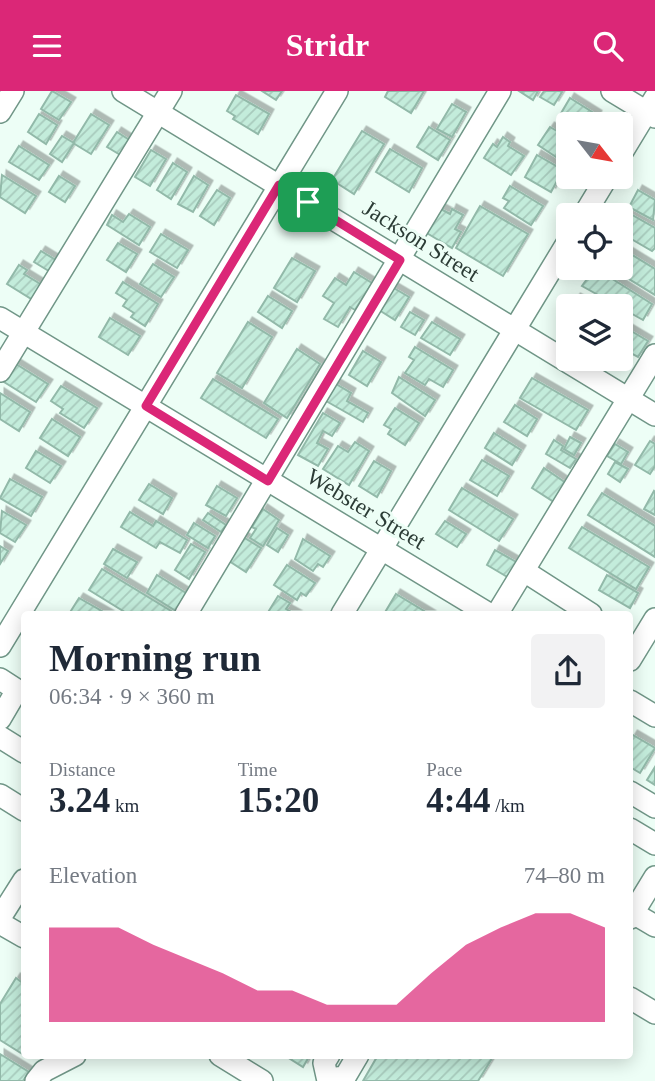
<!DOCTYPE html>
<meta charset="utf-8">
<style>
:root{--surface:#fff;--page:#f2f2f3;--text:#1f2937;--muted:#747a83;--accent:#db2777}
body{margin:0;font-family:"Times New Roman",serif;background:var(--page);color:var(--text);height:100vh;display:flex;flex-direction:column;font-size:26px;white-space:nowrap}
*{box-sizing:border-box;margin:0}
p{font-size:23px;color:var(--muted)}
.icon{flex:none;width:38px;height:38px;fill:none;stroke:currentColor;stroke-width:2;stroke-linecap:round;stroke-linejoin:round}
.map{position:relative;flex:1;overflow:hidden}
.side{position:absolute;left:21px;top:520px;width:612px;height:448px;display:flex;flex-direction:column;background:var(--surface);border-radius:7px;box-shadow:0 4px 18px #0003}
.side>*{flex:none}
.needle{width:46px;rotate:121deg}
.tools{position:absolute;left:556px;top:21px;display:grid;gap:14px}
.tools a{display:grid;place-items:center;width:77px;height:77px;border-radius:7px;background:var(--surface);box-shadow:0 4px 18px #0003;font-size:35px}
.pin{position:absolute;display:grid;place-items:center;width:60px;height:60px;color:#fff;margin:-30px;border-radius:14px;box-shadow:0 4px 10px #0006}
.round{display:grid;place-items:center;flex:none;width:74px;height:74px;border-radius:7px;background:var(--page)}
.summary{display:flex;align-items:center;justify-content:space-between;height:119px;padding:0 28px}
h1{font-size:38px;font-weight:700;line-height:52px}
.figures{display:grid;grid-template-columns:repeat(3,1fr);gap:10px;height:119px;padding:7px 28px}
.figures div{display:grid;align-content:center}
.figures b{font-size:35px;font-weight:700}
.figures small{font-size:19px;font-weight:400}
.figures p{font-size:19px}
.chart{height:196px;padding:14px 28px}
.chart p{display:flex;justify-content:space-between}
.chart svg{width:100%;height:126px;margin-top:7px;fill:var(--accent);opacity:.7}
header{display:flex;justify-content:space-between;align-items:center;height:91px;padding:0 28px;background:var(--accent);color:#fff;font-size:32px;font-weight:700}
.map>svg:first-child{display:block}
.building{fill:url(#building-hatch);stroke:#92b9a9;stroke-width:2;filter:url(#shadow)}
.lines{fill:none;stroke-linecap:round;stroke-linejoin:round}
.minor-casing{stroke:#709687;stroke-width:24}
.minor{stroke:#fff;stroke-width:21}
.route-casing{stroke:#fff;stroke-width:14}
.route{stroke:#db2777;stroke-width:9}
.labels{text-anchor:middle;dominant-baseline:central;stroke-width:6;stroke-linejoin:round;paint-order:stroke}
.street-label{font-size:23px;fill:#2c3c36;stroke:#edfef6}
</style>
<header><svg class="icon" aria-label="menu" viewBox="0 0 24 24"><path d="M4 6h16M4 12h16M4 18h16"/></svg>Stridr<svg class="icon" aria-label="search" viewBox="0 0 24 24"><circle cx="10" cy="10" r="6"/><path d="M15 15l6 6"/></svg></header>
<div class="map">
<svg width="655" height="990" viewBox="0 0 655 990">
<defs>
<pattern id="building-hatch" width="6" height="6" patternUnits="userSpaceOnUse" patternTransform="scale(1.75)"><rect width="6" height="6" fill="#c3ecdb"/><path d="M-1 1l2-2M0 6l6-6M5 7l2-2" fill="none" stroke="#a8cbbd"/></pattern>
<filter id="shadow"><feDropShadow dx="4.5" dy="-4.5" stdDeviation="0" flood-color="#0004"/></filter>
</defs>
<rect width="100%" height="100%" fill="#edfef6"/>
<g class="building">
<polygon points="52,0 71,11 59,29 41,18"/>
<polygon points="262,0 282,0 276,9"/>
<polygon points="388,0 424,0 411,22 385,6"/>
<polygon points="519,0 538,0 533,9"/>
<polygon points="544,0 560,0 562,1 554,14 540,6"/>
<polygon points="236,4 269,23 258,43 233,28 235,25 227,20"/>
<polygon points="570,7 597,24 592,33 575,33 560,24"/>
<polygon points="452,13 466,21 452,46 437,38"/>
<polygon points="39,23 57,34 46,53 28,41"/>
<polygon points="91,23 109,34 91,63 73,52"/>
<polygon points="429,36 450,49 438,69 417,56"/>
<polygon points="550,36 569,47 568,74 538,54"/>
<polygon points="362,40 384,53 354,103 332,89"/>
<polygon points="117,41 131,50 122,65 107,56"/>
<polygon points="62,45 74,52 62,71 50,63"/>
<polygon points="503,46 510,51 508,55 524,65 511,84 484,67 493,53 497,56"/>
<polygon points="19,55 49,74 39,89 9,71"/>
<polygon points="390,58 422,77 409,101 376,81"/>
<polygon points="151,59 166,68 150,95 135,86"/>
<polygon points="537,64 563,79 551,101 525,86"/>
<polygon points="173,72 187,81 171,108 157,99"/>
<polygon points="2,84 36,105 25,122 0,106"/>
<polygon points="59,85 75,95 65,111 49,101"/>
<polygon points="194,85 208,94 193,121 178,113"/>
<polygon points="510,95 543,115 531,134 504,117 509,110 503,107"/>
<polygon points="217,99 230,107 214,134 200,125"/>
<polygon points="638,99 655,109 653,129 629,116"/>
<polygon points="480,115 528,143 503,185 456,157"/>
<polygon points="439,117 450,123 452,118 463,124 455,138 461,141 452,157 425,141"/>
<polygon points="627,121 655,137 655,157 652,160 621,142 621,131"/>
<polygon points="129,123 150,136 139,154 107,134 112,124 123,131"/>
<polygon points="161,143 188,159 177,177 150,161"/>
<polygon points="118,152 137,163 126,181 107,169"/>
<polygon points="621,157 655,178 655,204 611,177 621,177"/>
<polygon points="41,160 59,171 52,182 34,171"/>
<polygon points="292,167 315,180 297,211 274,197"/>
<polygon points="153,173 174,186 161,206 140,193"/>
<polygon points="19,174 27,179 24,183 42,194 33,209 7,193"/>
<polygon points="595,177 652,213 643,229 582,195"/>
<polygon points="354,181 372,192 355,219 350,216 338,236 324,228 334,212 323,205 335,187 346,194"/>
<polygon points="123,191 158,213 145,235 131,226 134,222 123,215 127,209 116,202"/>
<polygon points="392,196 409,206 395,229 379,219"/>
<polygon points="268,205 292,220 282,237 258,221"/>
<polygon points="576,207 590,215 571,215"/>
<polygon points="410,221 424,229 415,244 401,236"/>
<polygon points="110,227 140,245 128,264 99,246"/>
<polygon points="248,231 272,246 242,297 217,282"/>
<polygon points="432,231 460,248 450,264 421,247"/>
<polygon points="621,234 648,250 638,266 627,260 624,265 621,263"/>
<polygon points="415,256 453,279 443,296 429,288 425,294 405,282 414,269 409,266"/>
<polygon points="297,258 320,273 287,327 264,312"/>
<polygon points="363,260 381,271 367,295 349,284"/>
<polygon points="16,273 48,293 36,311 4,291"/>
<polygon points="399,286 435,309 425,325 392,302"/>
<polygon points="532,287 588,319 576,339 520,307"/>
<polygon points="213,288 278,328 266,347 201,307"/>
<polygon points="336,293 351,302 347,310 368,322 363,331 326,310"/>
<polygon points="61,295 97,317 84,337 60,322 63,318 51,310"/>
<polygon points="0,302 30,321 19,340 0,328"/>
<polygon points="515,314 537,328 527,345 504,331"/>
<polygon points="395,317 419,332 405,354 388,343 391,338 384,334"/>
<polygon points="323,322 340,332 332,345 323,340 317,352 328,358 318,375 298,364"/>
<polygon points="52,328 80,346 68,365 40,347"/>
<polygon points="494,342 521,359 512,374 485,357"/>
<polygon points="570,346 581,352 574,364 564,358"/>
<polygon points="554,349 563,355 561,359 576,368 570,377 546,363"/>
<polygon points="650,350 655,353 655,375 650,383 635,374"/>
<polygon points="355,351 369,360 349,394 323,378 338,355 348,361"/>
<polygon points="615,353 628,361 621,373 607,365"/>
<polygon points="36,360 61,375 50,392 26,377"/>
<polygon points="482,369 509,385 497,405 470,389"/>
<polygon points="374,370 391,380 377,406 359,395"/>
<polygon points="615,371 628,378 620,391 608,383"/>
<polygon points="544,377 566,392 554,411 532,397"/>
<polygon points="10,388 42,406 31,425 0,407"/>
<polygon points="149,393 172,407 163,423 139,409"/>
<polygon points="217,395 237,407 226,425 206,414"/>
<polygon points="462,397 513,428 499,450 449,419"/>
<polygon points="654,400 655,401 655,424 644,418"/>
<polygon points="602,402 655,435 655,466 588,424"/>
<polygon points="263,418 279,429 263,455 250,447 256,438 252,436"/>
<polygon points="2,420 26,434 15,451 0,442"/>
<polygon points="130,421 153,435 156,430 187,449 180,462 160,451 156,457 121,436"/>
<polygon points="208,422 226,434 221,441 203,429"/>
<polygon points="445,430 466,443 457,456 436,443"/>
<polygon points="194,432 215,445 208,457 187,444"/>
<polygon points="582,436 649,476 636,498 569,457"/>
<polygon points="277,437 288,444 278,461 267,454"/>
<polygon points="243,446 261,457 246,481 229,470"/>
<polygon points="303,448 330,465 323,476 318,473 313,480 295,468"/>
<polygon points="191,453 205,461 189,488 175,479"/>
<polygon points="0,455 8,460 0,473"/>
<polygon points="113,458 137,471 127,487 104,473"/>
<polygon points="495,459 518,472 509,487 487,474"/>
<polygon points="287,474 315,492 306,505 301,502 297,509 274,494"/>
<polygon points="102,478 176,523 128,523 89,499"/>
<polygon points="157,484 186,502 176,520 147,502"/>
<polygon points="607,484 638,502 630,517 599,499"/>
<polygon points="396,503 429,523 384,523"/>
<polygon points="278,505 290,512 286,518 295,523 267,523"/>
<polygon points="79,507 107,523 69,523"/>
<polygon points="633,644 655,657 640,682 630,676 630,649"/>
<polygon points="655,676 655,694 647,689"/>
<polygon points="16,887 24,893 24,964 0,949 0,913"/>
<polygon points="0,963 29,981 23,990 0,990"/>
<polygon points="284,964 310,964 303,976"/>
<polygon points="378,964 494,964 478,990 363,990"/>
</g>
<g class="lines">
<g class="minor-casing">
<g id="minor">
<polyline points="123,0 655,324"/>
<polyline points="612,0 655,26"/>
<polyline points="0,21 13,0"/>
<polyline points="621,63 655,7"/>
<polyline points="584,124 607,86"/>
<polyline points="0,227 489,523"/>
<polyline points="0,280 171,0"/>
<polyline points="524,480 591,523"/>
<polyline points="186,523 500,0"/>
<polyline points="342,523 569,149"/>
<polyline points="497,523 655,264"/>
<polyline points="0,555 337,0"/>
<polyline points="630,569 655,528"/>
<polyline points="0,588 17,599 0,628"/>
<polyline points="630,610 655,625"/>
<polyline points="0,646 24,661"/>
<polyline points="630,701 655,716"/>
<polyline points="0,704 24,719"/>
<polyline points="630,738 655,753"/>
<polyline points="633,822 655,835"/>
<polyline points="0,827 24,789"/>
<polyline points="630,827 655,786"/>
<polyline points="0,832 24,846"/>
<polyline points="630,907 655,922"/>
<polyline points="220,964 262,990"/>
<polyline points="329,988 345,986 358,964"/>
<polyline points="36,990 44,980 75,964"/>
<polyline points="328,990 324,972 329,964"/>
</g>
</g>
<use href="#minor" class="minor"/>
</g>
<g class="lines">
<g class="route-casing">
<polygon id="route" points="279,94 400,169 268,390 146,315"/>
</g>
<use href="#route" class="route"/>
</g>
<g class="labels">
<g class="street-label">
<text transform="translate(421 150) rotate(32)">Jackson Street</text>
<text transform="translate(366 418) rotate(31)">Webster Street</text>
</g>
</g>
</svg>
<div class="tools">
<a><svg class="needle" viewBox="-14 -14 28 28"><path d="M0-13l5 13h-10z" fill="#e53935"/><path d="M0 13l5-13h-10z" fill="#747a83"/></svg></a>
<a><svg class="icon" aria-label="locate" viewBox="0 0 24 24"><circle cx="12" cy="12" r="6"/><path d="M12 2v4M12 18v4M2 12h4M18 12h4"/></svg></a>
<a><svg class="icon" aria-label="layers" viewBox="0 0 24 24"><path d="M12 4l9 5-9 5-9-5zM3 14l9 5 9-5"/></svg></a>
</div>
<div class="pin" style="left:308px;top:111px;background:#1e9e55"><svg class="icon" aria-label="arrive" viewBox="0 0 24 24"><path d="M6 21V4h12l-3 4 3 4H6"/></svg></div>
<section class="side">
<div class="summary"><div><h1>Morning run</h1><p>06:34 · 9 × 360 m</p></div><a class="round"><svg class="icon" aria-label="share" viewBox="0 0 24 24"><path d="M12 15V3M7 8l5-5 5 5M5 13v7h14v-7"/></svg></a></div>
<div class="figures">
<div><p>Distance</p><b>3.24<small> km</small></b></div>
<div><p>Time</p><b>15:20</b></div>
<div><p>Pace</p><b>4:44<small> /km</small></b></div>
</div>
<div class="chart"><p><span>Elevation</span>74–80 m</p>
<svg viewBox="0 0 160 44" preserveAspectRatio="none"><path d="M0 44V11L10 11L20 11L30 17L40 22L50 27L60 33L70 33L80 38L90 38L100 38L110 27L120 17L130 11L140 6L150 6L160 11V44z"/></svg>
</div>
</section>
</div>
